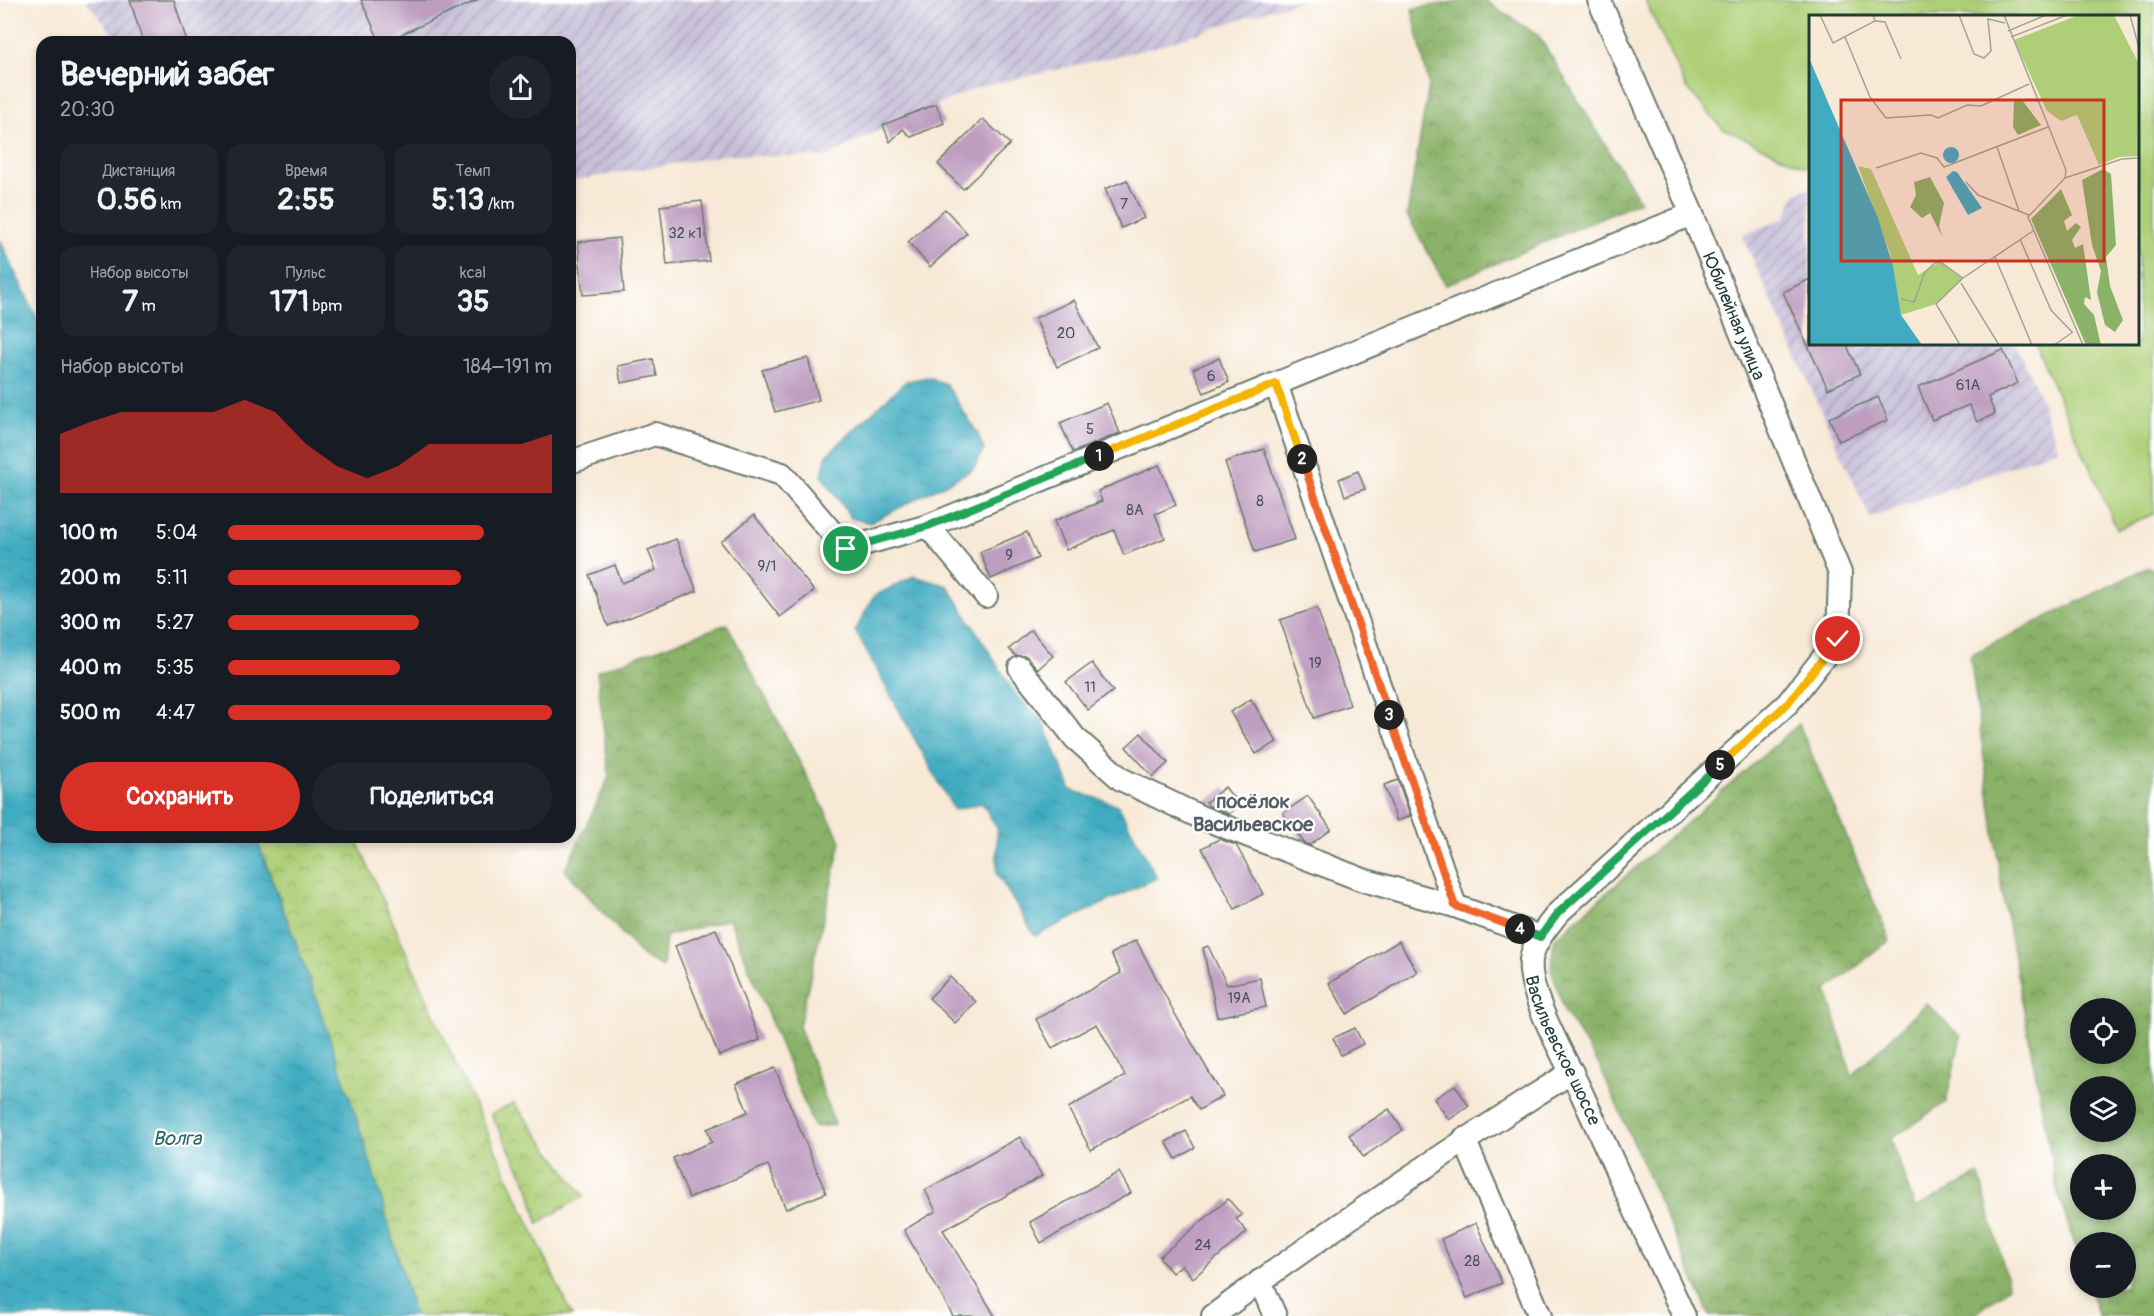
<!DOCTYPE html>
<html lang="ru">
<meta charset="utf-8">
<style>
:root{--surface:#171b24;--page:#20242c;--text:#f1f3f6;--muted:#9ea1a6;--accent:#d93025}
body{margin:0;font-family:Pangolin,sans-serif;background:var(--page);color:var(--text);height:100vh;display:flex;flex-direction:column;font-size:22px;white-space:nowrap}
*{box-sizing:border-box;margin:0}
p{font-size:20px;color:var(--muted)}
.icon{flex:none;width:33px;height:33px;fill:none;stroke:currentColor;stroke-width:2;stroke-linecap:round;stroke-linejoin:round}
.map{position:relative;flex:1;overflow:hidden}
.drawer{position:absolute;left:36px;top:36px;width:540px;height:807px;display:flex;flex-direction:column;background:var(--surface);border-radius:18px;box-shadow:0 3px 9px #0003}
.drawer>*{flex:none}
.buttons{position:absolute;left:2070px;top:998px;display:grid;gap:12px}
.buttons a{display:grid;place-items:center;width:66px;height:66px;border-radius:50%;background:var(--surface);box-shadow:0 3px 9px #0003;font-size:30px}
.pin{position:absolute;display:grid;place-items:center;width:51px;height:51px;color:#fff;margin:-26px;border:3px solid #fff;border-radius:50%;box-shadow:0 2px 6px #0007}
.km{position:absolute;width:30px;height:30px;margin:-15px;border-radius:50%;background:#222;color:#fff;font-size:16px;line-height:30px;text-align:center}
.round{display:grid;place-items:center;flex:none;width:63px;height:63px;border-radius:32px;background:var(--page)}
.head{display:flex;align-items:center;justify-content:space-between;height:102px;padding:0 24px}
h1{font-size:33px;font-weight:800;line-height:45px}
.stats{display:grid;grid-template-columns:repeat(3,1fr);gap:9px;height:102px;padding:6px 24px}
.stats div{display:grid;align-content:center;border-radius:15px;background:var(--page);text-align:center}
.stats b{font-size:30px;font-weight:800}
.stats small{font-size:16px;font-weight:400}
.stats p{font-size:16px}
.chart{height:168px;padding:12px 24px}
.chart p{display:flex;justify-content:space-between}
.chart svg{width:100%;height:108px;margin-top:6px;fill:var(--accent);opacity:.7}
.button{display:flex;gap:12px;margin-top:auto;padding:12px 24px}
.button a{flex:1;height:69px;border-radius:36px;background:var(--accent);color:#fff;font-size:24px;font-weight:800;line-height:69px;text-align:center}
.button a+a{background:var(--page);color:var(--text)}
ul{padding:0 24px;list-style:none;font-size:20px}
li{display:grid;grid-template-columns:96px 72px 1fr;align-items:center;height:45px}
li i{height:15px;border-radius:8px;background:var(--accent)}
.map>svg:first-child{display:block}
.industrial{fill:url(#industrial-furrows)}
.grass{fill:#aecf77;stroke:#668656;stroke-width:1.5}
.forest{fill:url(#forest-crowns);stroke:#54784e;stroke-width:1.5;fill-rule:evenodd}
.park{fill:url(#park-crowns);stroke:#668656;stroke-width:1.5}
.water{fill:url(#water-ripples);stroke:#30747a;stroke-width:1.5}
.building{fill:#be9dc0}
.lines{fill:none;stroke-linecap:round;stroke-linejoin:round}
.minor-casing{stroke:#6b796d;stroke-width:26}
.minor{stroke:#fff;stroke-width:22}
.split-1-casing{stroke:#fff;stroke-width:12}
.split-2-casing{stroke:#fff;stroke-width:12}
.split-3-casing{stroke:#fff;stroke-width:12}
.split-4-casing{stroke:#fff;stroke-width:12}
.split-5-casing{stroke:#fff;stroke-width:12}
.split-6-casing{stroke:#fff;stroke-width:12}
.split-1{stroke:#22a559;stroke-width:8}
.split-2{stroke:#f5b400;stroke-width:8}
.split-3{stroke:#f0652b;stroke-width:8}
.split-4{stroke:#f0652b;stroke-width:8}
.split-5{stroke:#22a559;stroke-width:8}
.split-6{stroke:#f5b400;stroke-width:8}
.labels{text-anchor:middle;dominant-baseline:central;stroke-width:4.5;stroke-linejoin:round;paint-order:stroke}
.number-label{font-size:15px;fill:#475557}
.street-label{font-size:18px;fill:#1f3d34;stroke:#fff}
.neighbourhood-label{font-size:20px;font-weight:bold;fill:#575f65;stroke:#fff}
.water-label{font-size:20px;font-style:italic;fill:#2b6465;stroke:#fff}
.inset-road{fill:none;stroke:#a1a495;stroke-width:1.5}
.view{fill:#c8321e;fill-opacity:0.15;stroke:#c8321e;stroke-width:3}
.inset-edge{fill:none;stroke:#1f3d34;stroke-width:3}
</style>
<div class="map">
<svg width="2154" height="1316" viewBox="0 0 2154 1316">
<defs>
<pattern id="industrial-furrows" width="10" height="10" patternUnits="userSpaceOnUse" patternTransform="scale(1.5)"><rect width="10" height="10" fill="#c7c0d9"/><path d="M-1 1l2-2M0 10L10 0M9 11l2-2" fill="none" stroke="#a19db1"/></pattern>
<pattern id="forest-crowns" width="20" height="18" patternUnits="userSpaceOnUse" patternTransform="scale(1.5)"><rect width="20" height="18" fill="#8ab268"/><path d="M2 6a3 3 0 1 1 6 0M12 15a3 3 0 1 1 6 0" fill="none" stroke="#709256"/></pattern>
<pattern id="park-crowns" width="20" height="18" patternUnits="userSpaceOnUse" patternTransform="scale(1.5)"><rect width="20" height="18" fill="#aecf77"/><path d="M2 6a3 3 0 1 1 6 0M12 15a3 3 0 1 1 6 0" fill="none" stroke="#8da962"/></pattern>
<pattern id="water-ripples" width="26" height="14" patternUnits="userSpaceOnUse" patternTransform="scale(1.5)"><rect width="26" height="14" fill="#41acc1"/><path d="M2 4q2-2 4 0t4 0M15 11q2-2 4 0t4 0" fill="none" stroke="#368d9e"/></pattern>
</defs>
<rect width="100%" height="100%" fill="#fff"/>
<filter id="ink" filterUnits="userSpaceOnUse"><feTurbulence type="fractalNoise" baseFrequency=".0167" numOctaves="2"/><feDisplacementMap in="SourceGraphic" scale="12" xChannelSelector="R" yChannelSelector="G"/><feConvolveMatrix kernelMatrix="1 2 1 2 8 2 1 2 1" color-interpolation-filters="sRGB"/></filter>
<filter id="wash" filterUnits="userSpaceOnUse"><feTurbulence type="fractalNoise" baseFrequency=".008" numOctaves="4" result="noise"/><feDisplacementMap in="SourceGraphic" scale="24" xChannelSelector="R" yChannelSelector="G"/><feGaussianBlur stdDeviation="1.35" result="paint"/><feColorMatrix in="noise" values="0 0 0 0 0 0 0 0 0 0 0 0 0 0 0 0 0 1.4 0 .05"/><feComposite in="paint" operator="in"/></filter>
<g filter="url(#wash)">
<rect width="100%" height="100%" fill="#f7e9d6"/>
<g class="industrial">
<polygon points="85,0 1301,0 1152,48 976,88 868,135 827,157 726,155 570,181 570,42 120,42"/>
<polygon points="1810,188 1810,344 2015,344 2037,389 2058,449 1870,518 1742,236 1786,217 1795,193"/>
</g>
<polygon class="grass" points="1645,0 2154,0 2154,514 2117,529 2035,344 2138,344 2138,16 1810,16 1810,164 1805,167 1722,128 1686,87"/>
<g class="forest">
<polygon points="1464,0 1484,0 1538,35 1640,201 1446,285 1407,215 1429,85 1412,9"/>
<path d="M 2148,567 L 2154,570 L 2154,1316 L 2099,1316 L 2089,1287 L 2126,1287 L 2126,1242 L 2080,1242 L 2080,1261 L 2057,1190 L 2003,898 L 1970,655 ZM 2080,1008 L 2126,1008 L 2126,1053 L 2080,1053 ZM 2080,1086 L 2126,1086 L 2126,1131 L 2080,1131 ZM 2080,1164 L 2126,1164 L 2126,1209 L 2080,1209 Z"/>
<polygon points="727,624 841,841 799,1026 835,1125 814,1127 729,919 666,936 663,967 643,957 565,870 609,777 597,671"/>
<polygon points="1799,724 1890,940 1827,990 1852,1076 1926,1003 1961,1037 1946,1102 1891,1139 1915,1208 1979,1174 2009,1287 1976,1314 1976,1316 1710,1316 1599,1065 1565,1013 1551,969 1554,939"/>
</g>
<g class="park">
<path d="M 256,837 L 355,837 L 455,1062 L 572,1316 L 414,1316 C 371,1153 316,995 256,837 Z"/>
<polygon points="514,1103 584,1196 538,1223 529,1187 491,1114"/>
</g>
<g class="water">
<path d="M 0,240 L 42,329 L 42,837 L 256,837 C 271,880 289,922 304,965 C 346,1080 383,1197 414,1316 L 0,1316 Z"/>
<polygon points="928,377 946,384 978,434 984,450 972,470 870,523 851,518 822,476 826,456 906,381"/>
<polygon points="914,576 948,586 1016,695 1043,721 1071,790 1118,805 1157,878 1035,936 997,874 997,828 982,803 954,810 855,631 874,596"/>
</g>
<g id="blocks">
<g class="building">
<polygon points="130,0 174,0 187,42 143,42"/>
<polygon points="361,0 478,0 384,42 380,42"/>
<polygon points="936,104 944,123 911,137 903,129 890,142 883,125"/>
<polygon points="983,119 1010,144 963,189 938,164"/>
<polygon points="1127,180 1144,218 1121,228 1105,189"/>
<polygon points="702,201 709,261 667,265 660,206"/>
<polygon points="945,209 967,233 930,267 908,242"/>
<polygon points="619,238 624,292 583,295 578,242"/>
<polygon points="1810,279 1810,344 1846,344 1860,374 1828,389 1783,292"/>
<polygon points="1074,300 1098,348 1057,367 1035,318"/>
<polygon points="2003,350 2018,383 1988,397 1995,414 1977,422 1969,405 1932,420 1918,387"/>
<polygon points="808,358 819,400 775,412 762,370"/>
<polygon points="1219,358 1229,382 1204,393 1193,369"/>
<polygon points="653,359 657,376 621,383 618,366"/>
<polygon points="1878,397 1888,420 1839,441 1829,418"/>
<polygon points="1107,403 1120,433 1073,452 1060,423"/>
<polygon points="1264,449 1295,539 1255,552 1225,462"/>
<polygon points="1159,465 1176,505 1155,514 1165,538 1124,555 1114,530 1066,550 1054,521 1102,501 1098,491"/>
<polygon points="1358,471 1365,489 1345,496 1339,479"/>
<polygon points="754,515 814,591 780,617 721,542"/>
<polygon points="1027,532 1038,558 991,579 980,552"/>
<polygon points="676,539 697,591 608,626 589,575 615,565 622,583 656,570 648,550"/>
<polygon points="1317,608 1350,705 1314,718 1280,620"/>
<polygon points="1031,630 1053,656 1038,669 1026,656 1016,656 1009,649"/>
<polygon points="1092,663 1113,691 1088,710 1066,682"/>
<polygon points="1251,699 1277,742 1256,754 1230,712"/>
<polygon points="1141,733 1168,763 1153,777 1126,747"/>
<polygon points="1398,780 1410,816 1397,821 1384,785"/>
<polygon points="1225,787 1239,805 1229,814 1209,806 1206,802"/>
<polygon points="1308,796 1331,829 1310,845 1304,843 1283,813"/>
<polygon points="1219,839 1236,845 1263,894 1235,909 1202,848"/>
<polygon points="716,929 760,1040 719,1056 675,946"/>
<polygon points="1136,940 1175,1014 1223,1096 1199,1110 1190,1096 1091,1150 1068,1108 1125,1076 1097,1024 1052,1048 1036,1019 1121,973 1111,954"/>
<polygon points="1399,941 1417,972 1347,1014 1329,983"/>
<polygon points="1208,946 1227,985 1260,978 1266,1007 1217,1017 1203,948"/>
<polygon points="950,977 976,1002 955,1023 929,998"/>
<polygon points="1355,1028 1363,1044 1341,1055 1333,1038"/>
<polygon points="775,1068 826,1193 786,1209 768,1165 689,1198 673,1158 712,1142 707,1129 748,1112 736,1084"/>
<polygon points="1455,1085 1469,1106 1449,1120 1434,1099"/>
<polygon points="1389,1109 1403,1130 1363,1157 1349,1135"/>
<polygon points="1186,1131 1195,1148 1176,1159 1166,1142"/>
<polygon points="1020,1137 1042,1176 943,1230 995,1316 953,1316 904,1230 936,1211 925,1190"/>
<polygon points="1119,1172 1131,1193 1041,1243 1030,1222"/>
<polygon points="1228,1199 1242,1215 1236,1219 1247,1232 1193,1278 1182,1265 1172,1273 1159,1257"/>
<polygon points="1476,1223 1502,1283 1467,1298 1441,1239"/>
</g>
</g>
</g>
<g filter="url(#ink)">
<use href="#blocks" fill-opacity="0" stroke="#6b796d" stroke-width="1.5"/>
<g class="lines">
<g class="minor-casing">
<g id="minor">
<path id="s1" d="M 1599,0 L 1692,214 L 1840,573 L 1838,639 L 1788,703 L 1558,913 C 1548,926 1533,943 1531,960 C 1527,995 1566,1059 1581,1092 C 1615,1167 1649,1241 1684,1316"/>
<polyline points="1276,384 1455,906"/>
<polyline points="570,462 655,434 782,474 846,549 928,526 1692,214"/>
<polyline points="928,526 986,596"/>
<polyline points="1020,668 1075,738 1121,779 1200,817 1363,880 1455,906 1540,937"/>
<polyline points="1464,1139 1540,1316"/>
<polyline points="1260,1281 1275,1316"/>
<path d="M 1213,1316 C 1329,1230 1449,1149 1572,1072"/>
</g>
</g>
<use href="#minor" class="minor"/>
</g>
</g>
<g class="lines" filter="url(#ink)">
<g class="split-1-casing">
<polyline id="split-1" points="846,549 928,526 1099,456"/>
</g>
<g class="split-2-casing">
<polyline id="split-2" points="1099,456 1276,384 1302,459"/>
</g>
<g class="split-3-casing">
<polyline id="split-3" points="1302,459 1389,715"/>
</g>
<g class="split-4-casing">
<polyline id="split-4" points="1389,715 1455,906 1520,929"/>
</g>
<g class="split-5-casing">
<polyline id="split-5" points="1520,929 1540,937 1558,913 1720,765"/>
</g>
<g class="split-6-casing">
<polyline id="split-6" points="1720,765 1788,703 1838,639"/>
</g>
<use href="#split-1" class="split-1"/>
<use href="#split-2" class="split-2"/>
<use href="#split-3" class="split-3"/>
<use href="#split-4" class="split-4"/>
<use href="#split-5" class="split-5"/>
<use href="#split-6" class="split-6"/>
</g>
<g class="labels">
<g class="number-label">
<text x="1124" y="204">7</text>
<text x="685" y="233">32 к1</text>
<text x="1066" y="333">20</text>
<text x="1211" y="376">6</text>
<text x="1968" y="385">61А</text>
<text x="1090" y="429">5</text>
<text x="1260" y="501">8</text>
<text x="1135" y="510">8А</text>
<text x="1009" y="555">9</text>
<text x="767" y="566">9/1</text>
<text x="1315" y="663">19</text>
<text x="1090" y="687">11</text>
<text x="1239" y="998">19А</text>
<text x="1203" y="1245">24</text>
<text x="1472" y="1261">28</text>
</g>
<g class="street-label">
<text stroke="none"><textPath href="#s1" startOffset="344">Юбилейная улица</textPath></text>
<text stroke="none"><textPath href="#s1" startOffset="1232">Васильевское шоссе</textPath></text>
</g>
<g class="neighbourhood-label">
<text x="1253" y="801">посёлок<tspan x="1253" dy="23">Васильевское</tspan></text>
</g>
<g class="water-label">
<text x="177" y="1138">Волга</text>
</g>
</g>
<g transform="translate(1809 15)">
<rect width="330" height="330" fill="#f7e9d6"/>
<path d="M 270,0 L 305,0 L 330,49 L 330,141 L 310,142 L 290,150 L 268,100 L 252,106 L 238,96 L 205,25 Z" fill="#aecf77"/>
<path d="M 213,85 L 232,110 L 209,120 L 204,112 L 205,86 ZM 294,154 L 302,159 L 307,230 L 297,242 L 301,271 L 314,305 L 306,317 L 296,310 L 288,277 L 292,256 L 283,230 L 273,165 ZM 121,162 L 135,188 L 130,211 L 134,223 L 121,198 L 113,203 L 101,192 L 107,180 L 105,167 ZM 252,174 L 263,200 L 255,206 L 258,216 L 267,208 L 272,212 L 263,225 L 266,233 L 274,229 L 282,285 L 276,282 L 275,289 L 285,300 L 292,330 L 277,330 L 222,204 Z" fill="#8ab268"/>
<path d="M 49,151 L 62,154 L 109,260 L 132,246 L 154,263 L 127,289 L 92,300 L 81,238 Z" fill="#aecf77"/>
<path d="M 0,43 L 69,203 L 84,251 L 92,300 L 113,330 L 0,330 ZM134 140a8 8 0 1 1 16 0a8 8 0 1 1-16 0ZM 144,156 L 148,157 L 173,193 L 159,200 L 137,162 Z" fill="#41acc1"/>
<path class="inset-road" d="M 11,0 L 24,28 L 66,6 L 64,0M 150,0 L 165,39 L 175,43 L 182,36 L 179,4 L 196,8M 195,0 L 257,155 L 256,163M 321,0 L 330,33M 66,6 L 76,7 L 92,44M 199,16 L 237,0M 36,22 L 61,82 L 77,103 L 122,100 L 129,103 L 158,90 L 172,91 L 220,69M 202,22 L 258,0M 188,132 L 210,196M 67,153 L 112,138 L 128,143 L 135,152 L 239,112M 256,163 L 219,202 L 274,330M 256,163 L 313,144 L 330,143M 157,167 L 169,180 L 220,200M 211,224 L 242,295 L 263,317M 186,242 L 223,330M 152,268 L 190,330M 92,284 L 105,287 L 116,257 L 126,248 L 131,247 L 154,263M 151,330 L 127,289 L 154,263 L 224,216M 245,330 L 264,317"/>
<path class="view" d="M 32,85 L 295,85 L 295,246 L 32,246 Z"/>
<rect width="330" height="330" class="inset-edge"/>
</g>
</svg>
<div class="buttons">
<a><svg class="icon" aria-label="locate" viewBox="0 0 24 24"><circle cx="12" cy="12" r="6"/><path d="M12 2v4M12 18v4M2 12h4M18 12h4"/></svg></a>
<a><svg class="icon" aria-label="layers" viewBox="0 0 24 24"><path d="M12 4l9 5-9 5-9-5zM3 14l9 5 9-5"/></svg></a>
<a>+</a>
<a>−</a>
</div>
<div class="pin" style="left:846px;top:549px;background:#1e9e55"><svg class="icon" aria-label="arrive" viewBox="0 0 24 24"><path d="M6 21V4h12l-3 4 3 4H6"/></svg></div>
<div class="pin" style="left:1838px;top:639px;background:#d93025"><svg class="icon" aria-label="check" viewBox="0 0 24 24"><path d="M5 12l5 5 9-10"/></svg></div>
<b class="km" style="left:1099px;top:456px">1</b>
<b class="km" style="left:1302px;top:459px">2</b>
<b class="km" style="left:1389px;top:715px">3</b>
<b class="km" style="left:1520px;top:929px">4</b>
<b class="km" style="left:1720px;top:765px">5</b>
<section class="drawer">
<div class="head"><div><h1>Вечерний забег</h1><p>20:30</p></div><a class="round"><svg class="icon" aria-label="share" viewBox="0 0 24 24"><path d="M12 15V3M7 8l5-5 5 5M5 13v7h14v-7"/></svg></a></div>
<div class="stats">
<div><p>Дистанция</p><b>0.56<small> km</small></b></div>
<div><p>Время</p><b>2:55</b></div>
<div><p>Темп</p><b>5:13<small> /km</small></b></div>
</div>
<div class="stats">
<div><p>Набор высоты</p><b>7<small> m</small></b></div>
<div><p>Пульс</p><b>171<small> bpm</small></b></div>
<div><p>kcal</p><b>35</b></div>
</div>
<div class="chart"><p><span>Набор высоты</span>184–191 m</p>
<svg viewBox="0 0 160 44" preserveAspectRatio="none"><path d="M0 44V20L10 15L20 11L30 11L40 11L50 11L60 6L70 11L80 24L90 33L100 38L110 33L120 24L130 24L140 24L150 24L160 20V44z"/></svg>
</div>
<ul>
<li><b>100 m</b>5:04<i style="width:79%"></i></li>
<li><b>200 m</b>5:11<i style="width:72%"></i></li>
<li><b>300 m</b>5:27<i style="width:59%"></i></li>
<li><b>400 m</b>5:35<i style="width:53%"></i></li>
<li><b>500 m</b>4:47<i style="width:100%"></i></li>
</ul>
<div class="button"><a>Сохранить</a><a>Поделиться</a></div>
</section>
</div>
